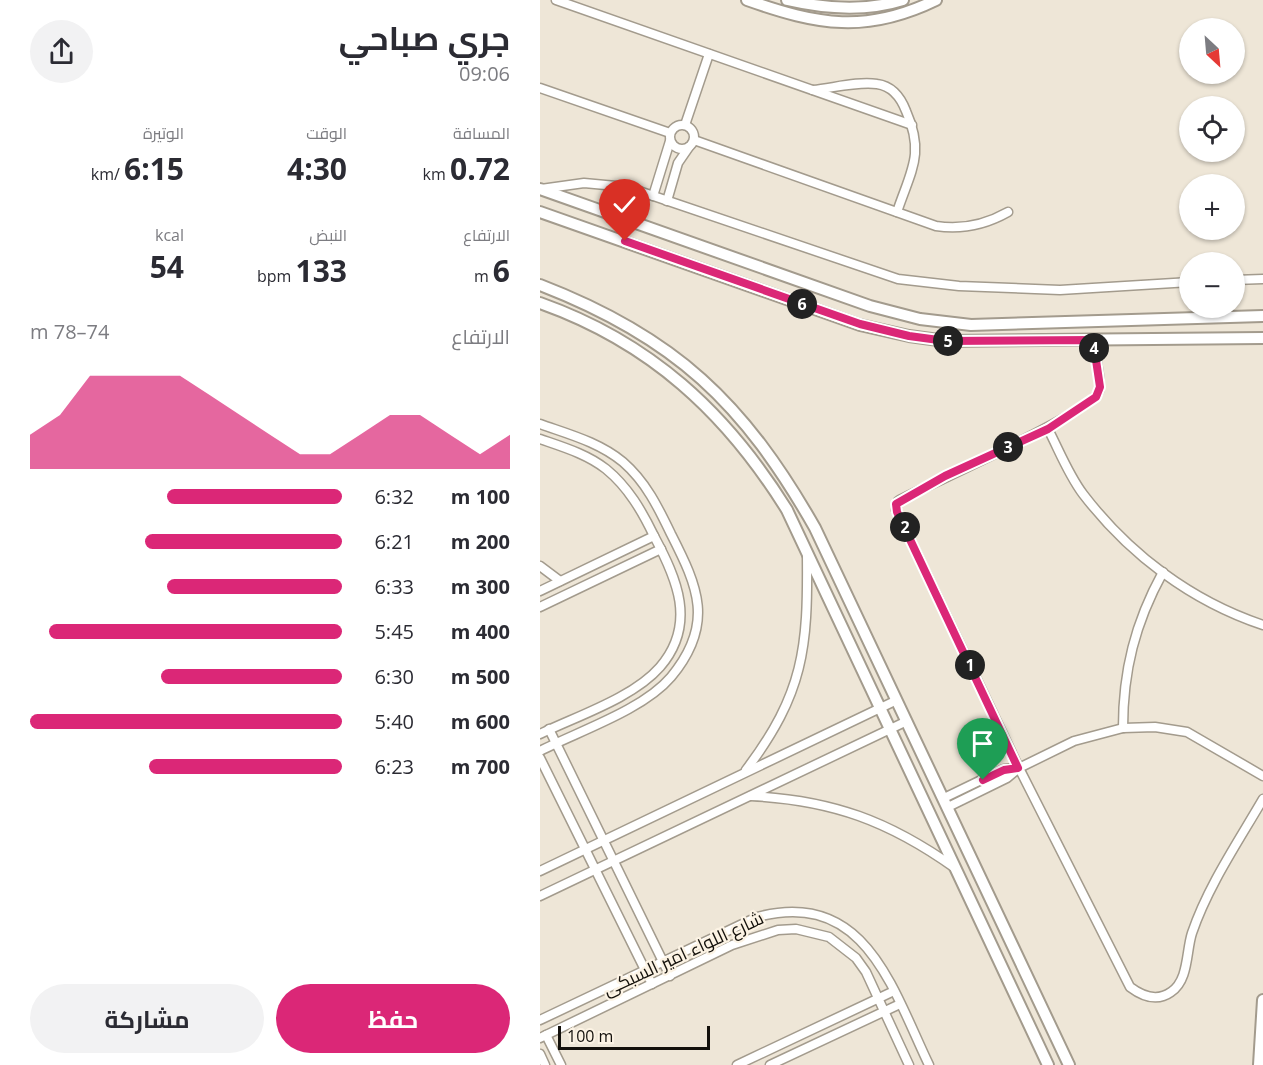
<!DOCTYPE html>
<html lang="ar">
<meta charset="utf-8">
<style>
:root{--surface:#fff;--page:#f2f2f3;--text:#2b2b33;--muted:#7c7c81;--accent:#db2777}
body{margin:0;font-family:"Open Sans",Cairo,sans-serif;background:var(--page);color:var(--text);direction:rtl;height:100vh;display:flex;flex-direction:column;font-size:22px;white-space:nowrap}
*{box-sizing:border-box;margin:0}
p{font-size:20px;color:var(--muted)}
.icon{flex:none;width:33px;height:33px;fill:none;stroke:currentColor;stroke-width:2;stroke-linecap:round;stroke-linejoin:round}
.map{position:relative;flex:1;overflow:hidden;direction:ltr}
.drawer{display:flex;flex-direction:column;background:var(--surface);width:540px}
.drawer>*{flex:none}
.needle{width:39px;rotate:154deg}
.fabs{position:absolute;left:639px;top:18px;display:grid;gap:12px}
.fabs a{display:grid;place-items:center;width:66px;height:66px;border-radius:50%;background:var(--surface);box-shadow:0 2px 4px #0004;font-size:30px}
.scale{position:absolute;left:18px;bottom:15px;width:152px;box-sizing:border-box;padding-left:6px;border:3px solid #13100b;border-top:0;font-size:16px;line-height:21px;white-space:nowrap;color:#13100b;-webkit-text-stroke:4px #fcf3e4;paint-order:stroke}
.pin{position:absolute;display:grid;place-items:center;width:51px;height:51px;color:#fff;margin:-62px -26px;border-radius:50% 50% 50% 0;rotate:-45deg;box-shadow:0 0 6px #0007}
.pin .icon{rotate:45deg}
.km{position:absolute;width:30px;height:30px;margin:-15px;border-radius:50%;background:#222;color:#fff;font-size:16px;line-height:30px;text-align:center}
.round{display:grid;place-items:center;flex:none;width:63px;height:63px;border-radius:32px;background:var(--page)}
.headline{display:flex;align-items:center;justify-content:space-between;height:102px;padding:0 30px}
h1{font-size:33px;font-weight:700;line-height:45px}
.figures{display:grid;grid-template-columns:repeat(3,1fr);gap:9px;height:102px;padding:6px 30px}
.figures div{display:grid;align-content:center}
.figures b{font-size:30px;font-weight:700}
.figures small{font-size:16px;font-weight:400}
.figures p{font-size:16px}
.chart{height:168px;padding:12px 30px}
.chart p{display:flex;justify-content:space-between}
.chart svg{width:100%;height:108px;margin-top:6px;fill:var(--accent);opacity:.7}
.button{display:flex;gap:12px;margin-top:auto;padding:12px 30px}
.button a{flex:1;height:69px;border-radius:36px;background:var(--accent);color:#fff;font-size:24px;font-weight:700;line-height:69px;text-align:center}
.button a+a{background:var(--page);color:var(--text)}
ul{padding:0 30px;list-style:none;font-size:20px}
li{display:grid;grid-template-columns:96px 72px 1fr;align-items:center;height:45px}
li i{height:15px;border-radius:8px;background:var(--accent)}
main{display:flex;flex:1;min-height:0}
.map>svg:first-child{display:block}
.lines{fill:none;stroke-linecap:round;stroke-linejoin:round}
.minor-casing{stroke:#a39b8d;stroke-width:11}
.tertiary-casing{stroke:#a39b8d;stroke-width:14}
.minor{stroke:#fff;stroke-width:8}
.tertiary{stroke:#fff;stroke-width:10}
.route-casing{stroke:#fff;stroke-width:12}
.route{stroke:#db2777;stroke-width:8}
.labels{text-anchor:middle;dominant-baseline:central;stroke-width:4.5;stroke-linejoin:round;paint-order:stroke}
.street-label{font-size:18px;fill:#13100b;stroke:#fcf3e4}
</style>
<main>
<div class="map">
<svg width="723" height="1065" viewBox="0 0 723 1065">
<rect width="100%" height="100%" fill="#eee6d7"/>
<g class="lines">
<g class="minor-casing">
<g id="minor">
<polyline points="16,0 372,125"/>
<polyline points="0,88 130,133"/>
<path d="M 273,90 C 293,88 318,81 337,84 C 352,86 361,98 366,111 C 385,154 371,170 357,212"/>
<circle cx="142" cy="137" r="12"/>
<polyline points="145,125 169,54"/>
<path d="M 154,140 L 396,226 C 422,230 445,225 468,212"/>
<polyline points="1,189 44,183 87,187 358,279 419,286 520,290 650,282"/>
<polyline points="113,196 130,141"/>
<polyline points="127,201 138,163 149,147"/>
<polyline points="694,280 723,279"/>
<path d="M 553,340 C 554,352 562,381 559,391 C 553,412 387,485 358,501 L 356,510 L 479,768 L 590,987 C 602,996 617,1002 631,992 C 649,980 646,951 652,933 C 668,886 698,842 723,799"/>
<path d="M 0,424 C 28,434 59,442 83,462 C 106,482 118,507 131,534 C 158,587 175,624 131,677 C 103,710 39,731 0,751"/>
<path d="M 508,429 C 519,450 528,474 543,494 C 589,554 651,601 723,625"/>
<path d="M 0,439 C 23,447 47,454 66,469 C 88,487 102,511 114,536 C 137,579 157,624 120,667 C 93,698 37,716 0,734"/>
<polyline points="0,566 20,581"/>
<polyline points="0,591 114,536"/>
<polyline points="0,607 121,549"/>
<path d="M 583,728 C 583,671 595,623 623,572"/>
<polyline points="9,729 130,976"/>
<polyline points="0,758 112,984"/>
<path d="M 206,770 C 264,693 268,648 267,555"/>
<path d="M 211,796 C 292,800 349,821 415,868"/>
<polyline points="404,798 464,769 479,768"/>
<polyline points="408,807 467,778 479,768 534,741 583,728 615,727 647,732 723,776"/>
<polyline points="0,871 357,700"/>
<polyline points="0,896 367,721"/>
<path d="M 0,1020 L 217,917 C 325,888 352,988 389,1065"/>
<polyline points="6,1035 21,1065"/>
<polyline points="0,1038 192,945 238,930 256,929 289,937 316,958 326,972 369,1065"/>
<polyline points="0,1054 5,1065"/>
<polyline points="197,1065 354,991"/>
<polyline points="230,1065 360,1004"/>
</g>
</g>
<g class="tertiary-casing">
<g id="tertiary">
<path d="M 207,0 C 278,25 326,34 396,0"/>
<path d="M 247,0 C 286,9 325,12 363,0"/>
<polyline points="0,189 330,306 380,319 431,325 723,316"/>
<polyline points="0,212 320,325 369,336 406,341 723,338"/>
<path d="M 0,285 C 135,337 204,403 275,528 L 529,1065"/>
<path d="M 0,303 C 110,342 186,412 247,510 L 508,1065"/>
<polyline points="719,1065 723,1000"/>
</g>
</g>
<use href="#minor" class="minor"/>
<use href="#tertiary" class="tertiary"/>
</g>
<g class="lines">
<g class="route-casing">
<polyline id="route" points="85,241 320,324 369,336 406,341 553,340 560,387 556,397 508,429 405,476 356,504 357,512 478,768 464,770 443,780"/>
</g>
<use href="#route" class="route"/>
</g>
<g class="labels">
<g class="street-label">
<text transform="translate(143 953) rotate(-25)">شارع اللواء امير السبكى</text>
</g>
</g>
</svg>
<div class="fabs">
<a><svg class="needle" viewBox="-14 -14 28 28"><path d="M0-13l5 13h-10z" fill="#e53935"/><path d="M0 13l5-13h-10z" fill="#7c7c81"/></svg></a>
<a><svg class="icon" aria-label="locate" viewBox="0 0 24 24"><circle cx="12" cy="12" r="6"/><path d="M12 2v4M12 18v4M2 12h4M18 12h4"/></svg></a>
<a>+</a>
<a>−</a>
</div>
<div class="scale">100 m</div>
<div class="pin" style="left:443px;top:780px;background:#1e9e55"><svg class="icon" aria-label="arrive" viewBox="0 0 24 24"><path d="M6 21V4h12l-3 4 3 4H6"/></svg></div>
<div class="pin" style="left:85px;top:241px;background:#d93025"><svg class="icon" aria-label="check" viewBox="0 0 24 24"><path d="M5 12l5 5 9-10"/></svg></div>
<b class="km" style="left:430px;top:665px">1</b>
<b class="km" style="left:365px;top:527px">2</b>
<b class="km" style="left:468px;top:447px">3</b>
<b class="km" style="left:554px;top:348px">4</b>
<b class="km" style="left:408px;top:341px">5</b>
<b class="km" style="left:262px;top:304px">6</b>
</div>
<section class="drawer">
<div class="headline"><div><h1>جري صباحي</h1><p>09:06</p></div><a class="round"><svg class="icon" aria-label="share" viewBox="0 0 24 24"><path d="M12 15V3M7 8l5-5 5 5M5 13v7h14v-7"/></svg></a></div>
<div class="figures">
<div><p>المسافة</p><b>0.72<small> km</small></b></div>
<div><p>الوقت</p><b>4:30</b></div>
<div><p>الوتيرة</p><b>6:15<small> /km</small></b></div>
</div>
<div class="figures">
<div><p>الارتفاع</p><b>6<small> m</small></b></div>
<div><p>النبض</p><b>133<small> bpm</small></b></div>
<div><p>kcal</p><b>54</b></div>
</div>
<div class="chart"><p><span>الارتفاع</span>74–78 m</p>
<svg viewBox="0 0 160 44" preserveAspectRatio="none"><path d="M0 44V30L10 22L20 6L30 6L40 6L50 6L60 14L70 22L80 30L90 38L100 38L110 30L120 22L130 22L140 30L150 38L160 30V44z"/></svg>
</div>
<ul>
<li><b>100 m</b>6:32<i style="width:56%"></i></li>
<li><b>200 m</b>6:21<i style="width:63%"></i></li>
<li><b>300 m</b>6:33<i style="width:56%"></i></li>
<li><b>400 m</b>5:45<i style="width:94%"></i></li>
<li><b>500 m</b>6:30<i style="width:58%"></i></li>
<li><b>600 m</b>5:40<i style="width:100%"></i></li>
<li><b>700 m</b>6:23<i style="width:62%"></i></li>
</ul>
<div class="button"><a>حفظ</a><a>مشاركة</a></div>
</section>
</main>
